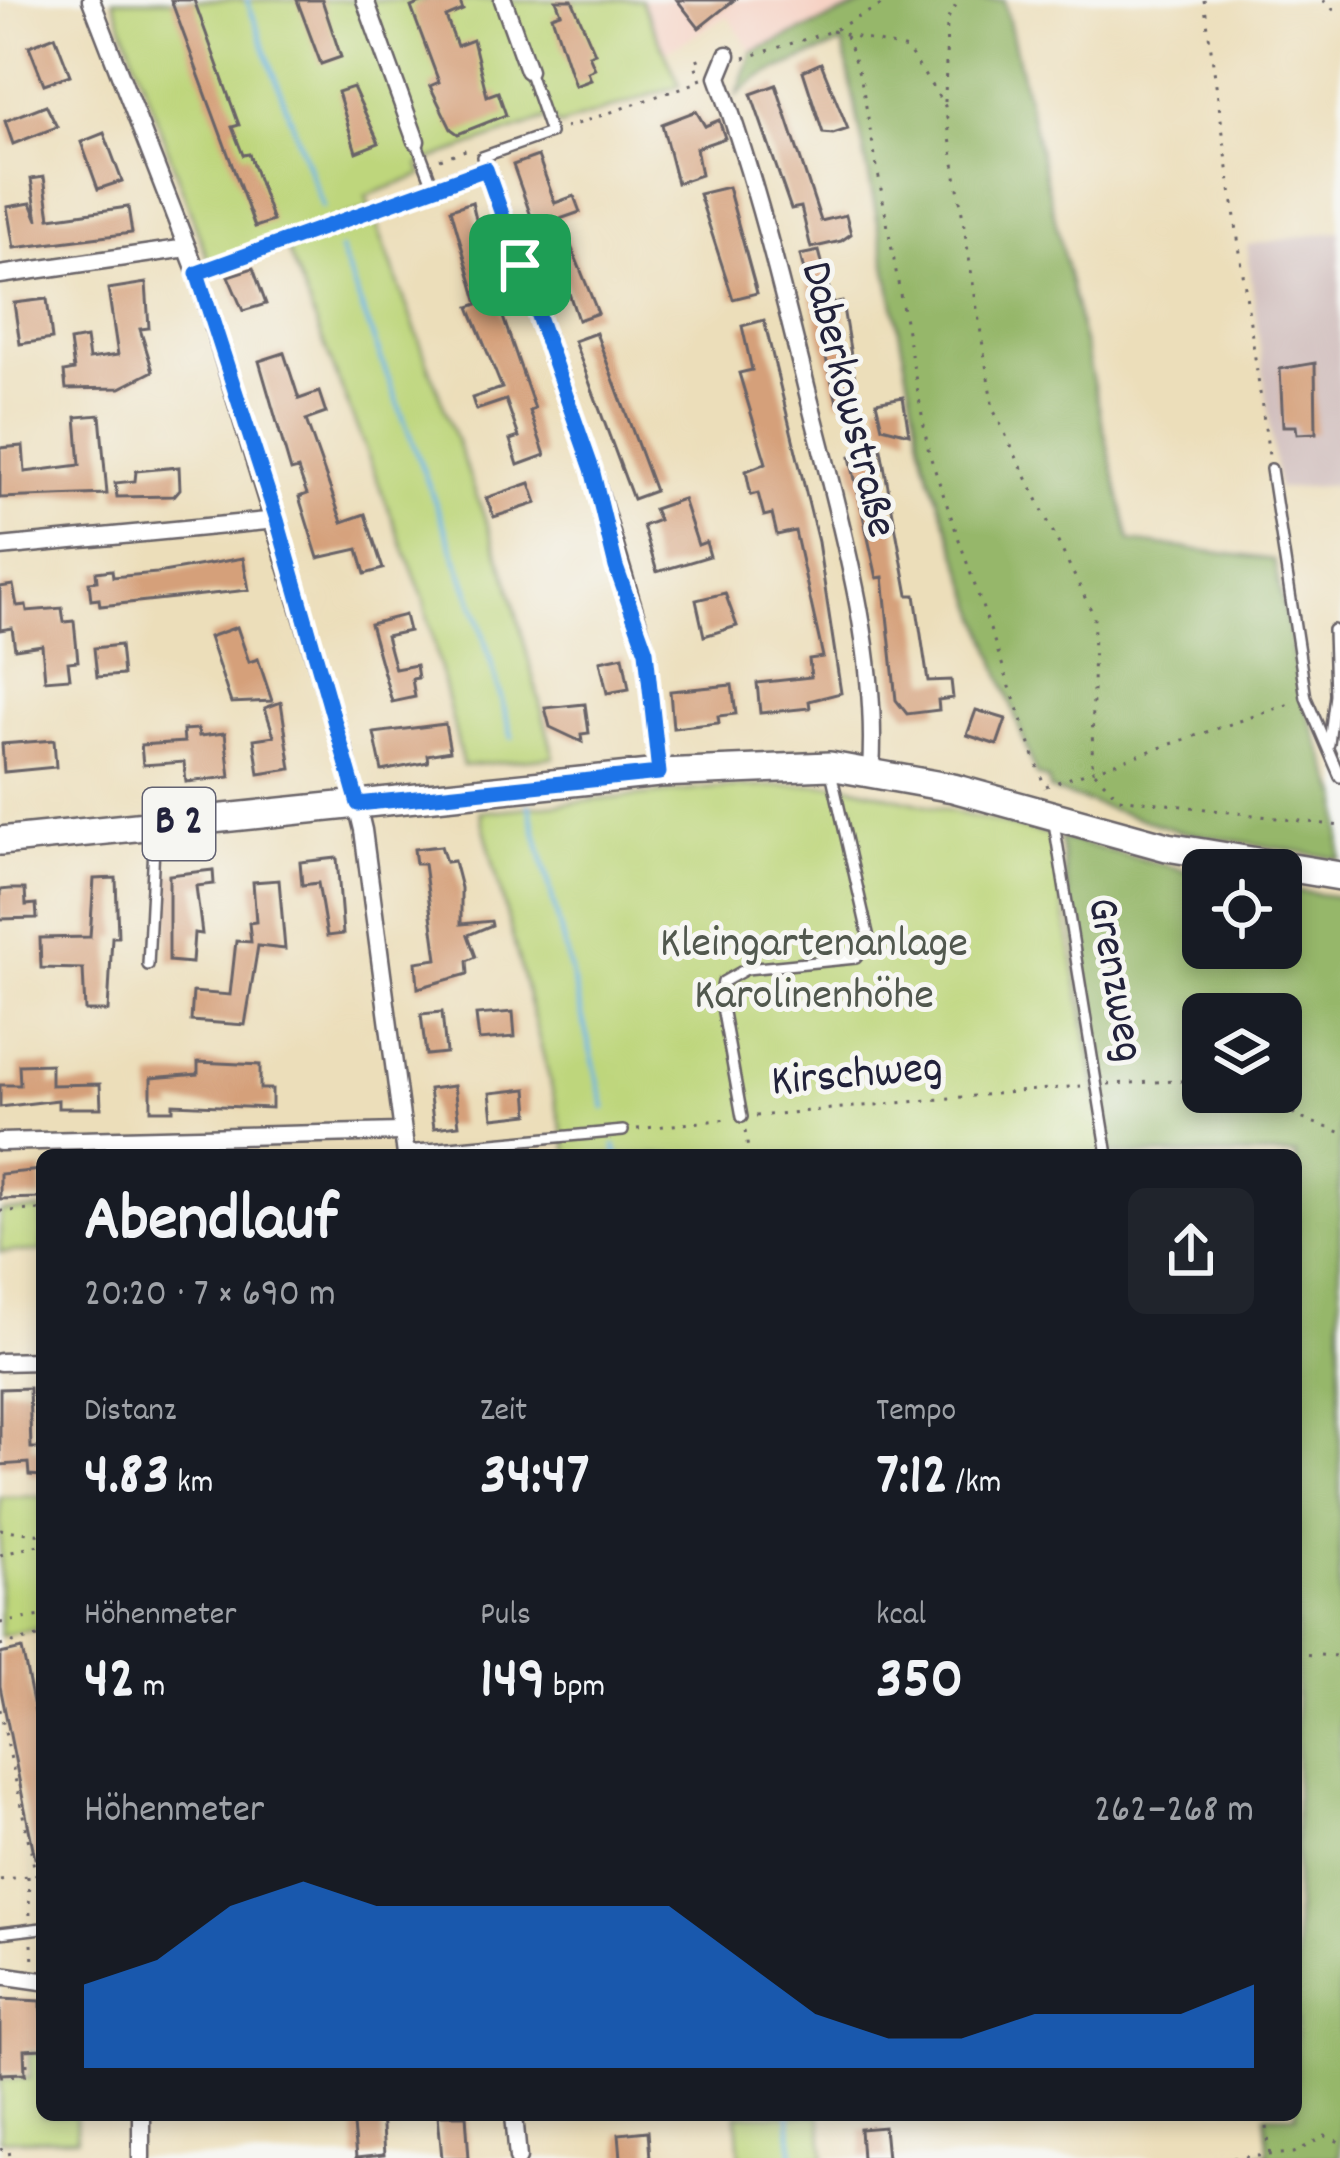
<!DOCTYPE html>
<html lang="de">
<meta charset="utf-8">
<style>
:root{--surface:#171b24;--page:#20242c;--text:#f1f3f6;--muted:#9ea1a6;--accent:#1a73e8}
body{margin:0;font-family:Dekko,sans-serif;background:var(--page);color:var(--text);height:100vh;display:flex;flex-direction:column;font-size:45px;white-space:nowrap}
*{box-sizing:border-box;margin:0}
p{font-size:39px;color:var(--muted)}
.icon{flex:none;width:66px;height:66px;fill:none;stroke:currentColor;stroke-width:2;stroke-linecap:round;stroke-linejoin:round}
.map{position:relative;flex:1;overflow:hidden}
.side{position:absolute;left:36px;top:1149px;width:1266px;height:972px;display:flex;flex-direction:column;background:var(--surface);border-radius:18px;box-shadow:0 6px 18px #0003}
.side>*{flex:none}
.controls{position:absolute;left:1182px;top:849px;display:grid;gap:24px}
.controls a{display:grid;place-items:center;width:120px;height:120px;border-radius:18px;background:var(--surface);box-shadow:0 6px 18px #0003;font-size:60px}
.pin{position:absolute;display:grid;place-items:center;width:102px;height:102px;color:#fff;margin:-51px;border-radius:24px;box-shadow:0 6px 18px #0006}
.round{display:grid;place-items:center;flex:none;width:126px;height:126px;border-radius:18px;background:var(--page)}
.headline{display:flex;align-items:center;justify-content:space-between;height:204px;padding:0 48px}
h1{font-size:66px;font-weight:700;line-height:90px}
.stats{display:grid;grid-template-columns:repeat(3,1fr);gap:18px;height:204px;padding:12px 48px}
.stats div{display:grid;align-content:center}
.stats b{font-size:60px;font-weight:700}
.stats small{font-size:33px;font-weight:400}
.stats p{font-size:33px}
.chart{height:336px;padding:24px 48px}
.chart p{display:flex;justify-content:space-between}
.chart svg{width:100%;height:216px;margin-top:12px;fill:var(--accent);opacity:.7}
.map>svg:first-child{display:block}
.built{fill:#f6d2c4}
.industrial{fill:#d1bfbe}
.green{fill:#bed67b;stroke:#707c5b;stroke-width:3}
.forest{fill:#96b76b;stroke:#5c6c53;stroke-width:3;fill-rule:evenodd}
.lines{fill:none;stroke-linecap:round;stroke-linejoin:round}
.stream{stroke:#69b4e2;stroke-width:4.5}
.building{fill:#d5a07a}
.lane-casing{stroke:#696467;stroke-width:14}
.street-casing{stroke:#696467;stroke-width:21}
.primary-casing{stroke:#696467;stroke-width:32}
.path{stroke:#696467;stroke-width:3;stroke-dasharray:3 9;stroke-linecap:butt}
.lane{stroke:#fff;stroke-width:9}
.street{stroke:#fff;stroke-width:16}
.primary{stroke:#fff;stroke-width:27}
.route-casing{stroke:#fff;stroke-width:24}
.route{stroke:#1a73e8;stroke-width:15}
.labels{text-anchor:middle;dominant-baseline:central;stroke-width:10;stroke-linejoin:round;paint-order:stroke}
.shield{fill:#f6f6f2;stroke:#626272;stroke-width:3}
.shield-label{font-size:42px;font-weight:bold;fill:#22223b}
.street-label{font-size:45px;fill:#22223b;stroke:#f6f6f2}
.park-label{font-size:45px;fill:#51584e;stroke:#f6f6f2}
</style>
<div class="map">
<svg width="1340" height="2158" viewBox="0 0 1340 2158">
<rect width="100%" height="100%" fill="#f6f6f2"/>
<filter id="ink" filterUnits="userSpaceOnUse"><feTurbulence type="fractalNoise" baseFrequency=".00833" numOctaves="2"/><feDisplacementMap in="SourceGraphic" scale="24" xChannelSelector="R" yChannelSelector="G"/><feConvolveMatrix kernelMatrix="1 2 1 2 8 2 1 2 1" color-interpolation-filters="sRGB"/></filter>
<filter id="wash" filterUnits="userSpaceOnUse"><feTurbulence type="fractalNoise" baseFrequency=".004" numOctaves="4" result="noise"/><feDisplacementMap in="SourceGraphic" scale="48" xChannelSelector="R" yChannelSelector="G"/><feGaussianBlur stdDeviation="2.7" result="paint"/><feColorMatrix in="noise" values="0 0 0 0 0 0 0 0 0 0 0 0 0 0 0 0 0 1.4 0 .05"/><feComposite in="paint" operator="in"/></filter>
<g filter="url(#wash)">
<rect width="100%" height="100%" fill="#ecdeba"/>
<polygon class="built" points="641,0 874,0 752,52 728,16 664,53"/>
<polygon class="industrial" points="1340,231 1340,485 1278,489 1247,245"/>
<g class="green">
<polygon points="113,0 641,0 680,85 559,126 550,118 424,162 419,165 423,175 366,196 370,208 210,265"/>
<polygon points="375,220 508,581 554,757 463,766 423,597 287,249"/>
<polygon points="842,784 1051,836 1107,1155 569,1155 480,812 715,788"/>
<polygon points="42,1210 42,1251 0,1252 0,1211"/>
<polygon points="42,1496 42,1628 0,1636 0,1497"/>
<polygon points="29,2053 42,2053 42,2115 75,2115 77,2138 0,2140 0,2080 30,2078"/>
<polygon points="737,2115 820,2115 825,2158 740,2158"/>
</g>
<g class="forest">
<polygon points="874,0 1004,0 1130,541 1274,560 1301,695 1340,799 1340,859 1179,831 1050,790 1048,780 1036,775 924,459 843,43 759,77 737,95 752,52"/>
<path d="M 1060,838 L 1203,875 L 1203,948 L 1281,948 L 1281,889 L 1340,897 L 1340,2158 L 1225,2158 L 1269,2153 L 1265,2115 L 1296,2115 L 1296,1155 L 1108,1155 ZM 1203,1014 L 1281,1014 L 1281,1092 L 1203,1092 Z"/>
</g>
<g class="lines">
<g class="stream">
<polyline points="247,0 323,207"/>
<polyline points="340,250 478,616 512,737"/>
<polyline points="529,805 605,1108"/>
<polyline points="615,1146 617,1155"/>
<polyline points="789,2115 793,2158"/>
</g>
</g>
<g id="blocks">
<g class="building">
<polygon points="171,0 194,0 239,125 232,127 243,155 249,154 273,221 255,227"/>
<polygon points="297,0 322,0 341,57 321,64"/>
<polygon points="428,0 459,0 463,10 446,17 457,46 473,40 487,96 498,92 506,115 458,134 451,129 430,86 439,82 411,7"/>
<polygon points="556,0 572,0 595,53 589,55 595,69 588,72 591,80 575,86 552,16 561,13"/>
<polygon points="677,0 734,0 699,28"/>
<polygon points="55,36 70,75 44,84 29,46"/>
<polygon points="821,63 848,129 833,134 823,133 803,71"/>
<polygon points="776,85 821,221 846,215 851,234 841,241 811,248 801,207 791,209 751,94"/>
<polygon points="353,87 379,143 356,152 338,92"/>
<polygon points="46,105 57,127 13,144 5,121"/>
<polygon points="696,111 705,126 719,120 725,138 696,148 701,175 677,183 662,124"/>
<polygon points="104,133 122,181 98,189 81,142"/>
<polygon points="538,156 555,203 574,196 580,212 560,219 598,313 578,320 563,275 556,278 538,236 513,165"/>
<polygon points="44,177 50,218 128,207 132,233 14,248 7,207 31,203 38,220 31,179"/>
<polygon points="728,187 757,293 733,299 699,194"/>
<polygon points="472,202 490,280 535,409 530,411 545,455 518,465 510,440 519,437 506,400 476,410 472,398 502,388 469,307 478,304 451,209"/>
<polygon points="819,251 833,304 842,302 858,397 837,402 800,255"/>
<polygon points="253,268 266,304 243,311 228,276"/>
<polygon points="146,283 149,328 140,329 153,371 120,388 66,389 64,372 74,370 70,341 86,338 89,359 118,355 108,289"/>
<polygon points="47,299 52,339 20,344 14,303"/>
<polygon points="764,320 818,542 841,693 809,701 810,708 760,713 757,683 811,677 809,659 823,657 795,531 777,535 772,514 764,516 758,493 751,495 746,471 766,463 739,373 752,370 742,326"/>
<polygon points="596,333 655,491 633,499 574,341"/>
<polygon points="284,353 299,399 319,392 326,413 306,420 342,522 365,514 383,569 365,574 358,549 318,558 299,497 307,494 298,469 291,471 259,361"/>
<polygon points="1315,363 1316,433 1297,434 1296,426 1283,426 1280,369"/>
<polygon points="903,397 909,434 882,427 876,402"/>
<polygon points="100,415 107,494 0,498 0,448 23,446 25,472 80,465 76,417"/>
<polygon points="881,449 908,595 915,595 928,681 951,680 953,698 938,700 939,710 907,714 896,700 883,577 877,578 850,457"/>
<polygon points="179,467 180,489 174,496 117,497 115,483 135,481 136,471"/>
<polygon points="530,483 537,503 494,517 486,498"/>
<polygon points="683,499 698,545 706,542 710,556 657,572 643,526 659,520 654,509"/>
<polygon points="243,558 249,590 100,606 99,599 91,600 89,582 97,581 96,572 112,570 113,577 157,573"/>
<polygon points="13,585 17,606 26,605 27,611 62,608 64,622 74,621 78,661 68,662 70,678 45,680 42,645 15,649 12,628 0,630 0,587"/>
<polygon points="725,593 737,626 704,636 696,600"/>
<polygon points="405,615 409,631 386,636 395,669 416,665 418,678 412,679 415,697 392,702 370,624"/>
<polygon points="237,627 249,662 258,659 272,701 231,703 209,637"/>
<polygon points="120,645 123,675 97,677 94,648"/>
<polygon points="623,656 629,689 607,693 600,661"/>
<polygon points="732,685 736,714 718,716 719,723 673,728 670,691"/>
<polygon points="281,702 291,769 259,774 254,739 274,736 265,708"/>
<polygon points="585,704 589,733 581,734 582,742 550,727 545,708"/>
<polygon points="976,710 1006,719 997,745 967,735"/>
<polygon points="445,724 450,751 427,755 428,762 382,771 374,733"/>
<polygon points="198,729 199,736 225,733 230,777 186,782 184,762 143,765 141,745 184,742 183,730"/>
<polygon points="54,740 56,767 4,772 2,744"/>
<polygon points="441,846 446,862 454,861 461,888 461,924 491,921 492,925 468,935 476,957 467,961 468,974 418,988 416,962 437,959 424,864 416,864 414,849"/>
<polygon points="337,858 343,934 327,936 318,883 302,885 300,862"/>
<polygon points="213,870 214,884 196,886 202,934 194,933 192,963 169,961 169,875"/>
<polygon points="116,878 118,937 112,937 108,1011 85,1011 83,969 41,968 40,938 90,937 94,879"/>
<polygon points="279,880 285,949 258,946 245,1025 191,1021 193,992 230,995 236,941 251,942 249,923 256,922 253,882"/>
<polygon points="10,889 25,889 26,905 36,904 37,918 0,919 0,890"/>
<polygon points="442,1012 446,1053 426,1055 421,1014"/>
<polygon points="513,1012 515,1037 479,1040 476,1015"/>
<polygon points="198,1062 260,1065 260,1089 272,1089 272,1108 173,1104 173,1110 151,1110 151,1078 198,1074"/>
<polygon points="51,1064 51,1085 100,1084 101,1108 58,1108 58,1100 0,1107 0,1085 20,1085 19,1065"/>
<polygon points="454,1086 459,1125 434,1128 429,1089"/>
<polygon points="527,1089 529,1114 493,1118 490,1093"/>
<polygon points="42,1170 42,1198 0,1199 0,1174"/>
<polygon points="29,1388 31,1448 42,1448 42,1476 29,1475 28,1463 0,1465 0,1389"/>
<polygon points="22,1649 42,1746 42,1858 35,1858 0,1686 0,1654"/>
<polygon points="0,1999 41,2001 42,2049 24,2050 25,2073 0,2074"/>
<polygon points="352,2115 381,2115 384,2155 356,2158"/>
<polygon points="438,2115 466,2115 469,2158 442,2158"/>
<polygon points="884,2127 887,2158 862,2158 860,2129"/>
<polygon points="648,2131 650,2158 621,2158 619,2134"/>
</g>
</g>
</g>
<g filter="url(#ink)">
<use href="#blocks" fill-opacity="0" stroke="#696467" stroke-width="3"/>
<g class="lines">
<g class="lane-casing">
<g id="lane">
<polyline points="416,141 433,186"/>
<polyline points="486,168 482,157 550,133 528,70"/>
<polyline points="1271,469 1306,698 1340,777"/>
<polyline points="1329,744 1335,695 1333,630"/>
<polyline points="1054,823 1108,1155"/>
<polyline points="148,965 155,827"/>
<polyline points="742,1117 720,996 723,982 746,969 856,958 869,938 831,772"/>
<polyline points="406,1151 623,1131"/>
<polyline points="0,1933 42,1928"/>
</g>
</g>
<g class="street-casing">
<g id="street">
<polyline points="91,0 197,273 345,755 363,830 406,1155"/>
<polyline points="365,0 416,141"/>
<polyline points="503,0 528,70"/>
<path d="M 727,55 L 718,77 C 757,184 783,292 810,402 C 839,519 879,649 871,770"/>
<polyline points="376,209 486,168 592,469 646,651 659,773"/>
<polyline points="0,275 187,248"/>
<polyline points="0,547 277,520"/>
<polyline points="0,1142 401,1132"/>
<polyline points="0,1362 42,1361"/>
<polyline points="0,1975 42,1981"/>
<polyline points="514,2115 518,2158"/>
<polyline points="141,2158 141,2115"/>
</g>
</g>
<g class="primary-casing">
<polyline id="primary" points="0,841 659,773 830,766 953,788 1167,847 1340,876"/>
</g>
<g class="path">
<polyline points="1204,0 1269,456"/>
<polyline points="1323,0 1340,16"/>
<polyline points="832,31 907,49 945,106 993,409 1094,616 1092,769 1119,798 1340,826"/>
<polyline points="846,36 861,79 929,453 1045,788"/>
<polyline points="744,58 832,31 891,0"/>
<polyline points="945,102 947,20 959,0"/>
<polyline points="565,128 701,81 694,61 704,57"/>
<polyline points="440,159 471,148"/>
<polyline points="213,267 363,214"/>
<polyline points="1046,786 1293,703"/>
<polyline points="1108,1084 1203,1080"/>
<polyline points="1263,1092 1300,1118 1340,1132"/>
<polyline points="756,1116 1081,1086"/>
<polyline points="637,1129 728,1119"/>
<polyline points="745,1131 749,1155"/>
<polyline points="0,1211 42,1210"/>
<polyline points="0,1529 42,1535"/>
<polyline points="0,1555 42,1544"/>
<polyline points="0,1623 42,1616"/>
<polyline points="0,1646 42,1636"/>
<polyline points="1296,1654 1340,1656"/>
<polyline points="0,1709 36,1875"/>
<polyline points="28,1876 30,1916"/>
<polyline points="0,1880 28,1876"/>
<polyline points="32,1944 33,1964"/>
<polyline points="0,2076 27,2075 27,2058"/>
<polyline points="1266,2115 1270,2158"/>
<polyline points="0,2149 9,2149 10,2158"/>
<polyline points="1233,2158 1294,2153 1325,2136 1340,2142"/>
</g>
<use href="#lane" class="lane"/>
<use href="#street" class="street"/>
<use href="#primary" class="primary"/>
</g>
</g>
<g class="lines" filter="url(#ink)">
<g class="route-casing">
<polygon id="route" points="486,169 592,469 616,567 646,651 659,773 358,804 277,520 197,273"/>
</g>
<use href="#route" class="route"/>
</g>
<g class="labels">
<rect class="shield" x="143" y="788" width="72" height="72" rx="9"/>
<g class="shield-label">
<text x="179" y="824">B 2</text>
</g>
<g class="street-label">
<text transform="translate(846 400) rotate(76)">Daberkowstraße</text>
<text transform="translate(1113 980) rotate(80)">Grenzweg</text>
<text transform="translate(857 1077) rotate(-5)">Kirschweg</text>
</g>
<g class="park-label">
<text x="814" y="946">Kleingartenanlage<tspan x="814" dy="52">Karolinenhöhe</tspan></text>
</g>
</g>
</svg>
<div class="controls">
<a><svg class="icon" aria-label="locate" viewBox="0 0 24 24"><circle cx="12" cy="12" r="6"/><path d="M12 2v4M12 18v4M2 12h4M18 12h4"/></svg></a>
<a><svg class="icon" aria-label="layers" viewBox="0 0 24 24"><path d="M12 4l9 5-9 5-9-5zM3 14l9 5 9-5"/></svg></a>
</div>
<div class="pin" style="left:520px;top:265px;background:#1e9e55"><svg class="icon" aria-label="arrive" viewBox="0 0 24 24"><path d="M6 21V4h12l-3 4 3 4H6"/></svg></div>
<section class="side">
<div class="headline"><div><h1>Abendlauf</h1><p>20:20 · 7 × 690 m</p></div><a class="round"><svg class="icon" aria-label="share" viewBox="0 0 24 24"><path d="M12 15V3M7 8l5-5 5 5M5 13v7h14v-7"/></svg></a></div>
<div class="stats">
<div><p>Distanz</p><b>4.83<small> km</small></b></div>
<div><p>Zeit</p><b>34:47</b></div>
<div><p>Tempo</p><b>7:12<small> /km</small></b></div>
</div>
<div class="stats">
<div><p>Höhenmeter</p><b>42<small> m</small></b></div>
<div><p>Puls</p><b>149<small> bpm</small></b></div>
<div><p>kcal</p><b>350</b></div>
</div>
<div class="chart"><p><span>Höhenmeter</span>262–268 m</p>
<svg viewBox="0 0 160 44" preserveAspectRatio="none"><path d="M0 44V27L10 22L20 11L30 6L40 11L50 11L60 11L70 11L80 11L90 22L100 33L110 38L120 38L130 33L140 33L150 33L160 27V44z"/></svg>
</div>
</section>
</div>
